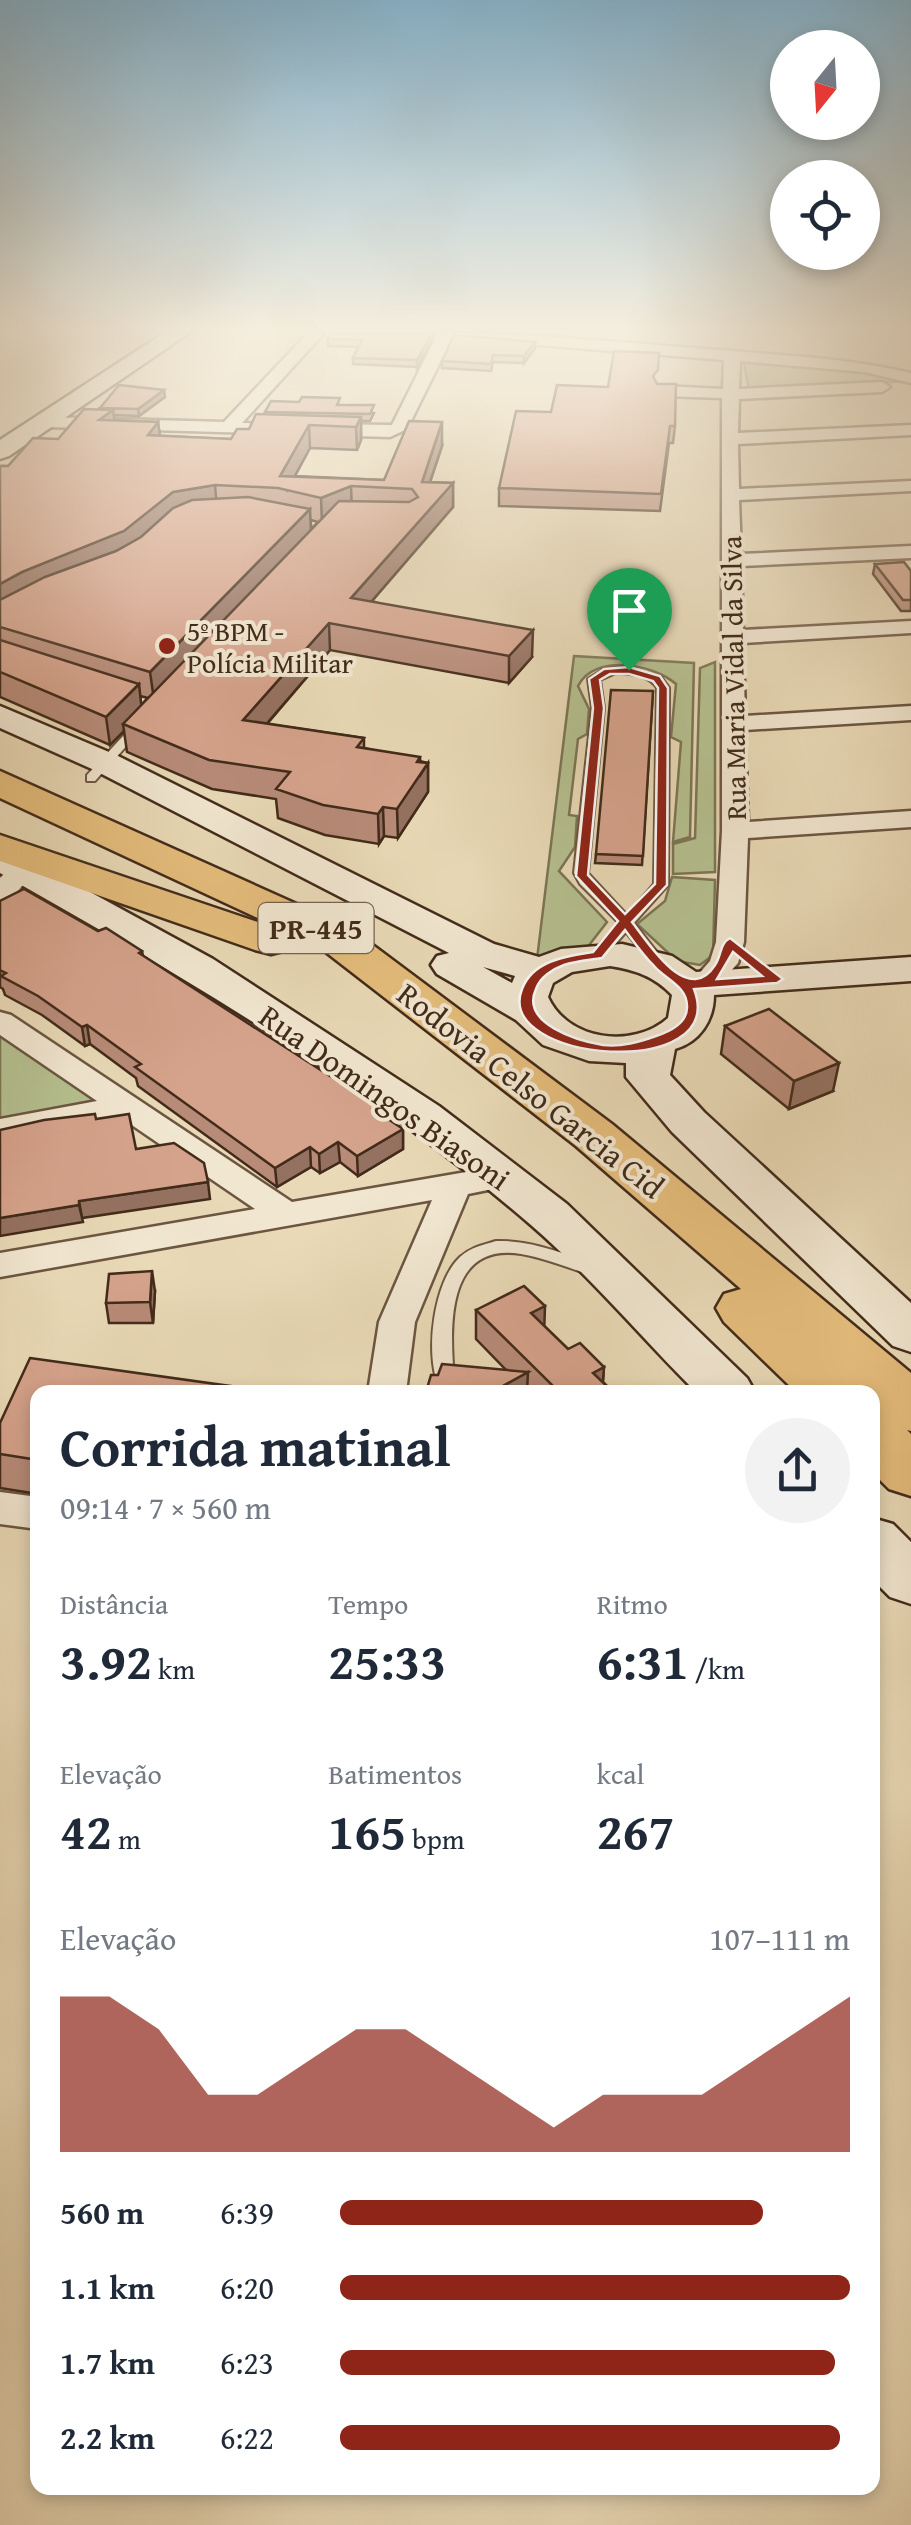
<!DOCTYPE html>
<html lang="pt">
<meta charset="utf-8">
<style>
:root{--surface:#fff;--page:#f2f2f3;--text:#1f2937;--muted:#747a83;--accent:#8f2418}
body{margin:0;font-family:"Gentium Book Plus",serif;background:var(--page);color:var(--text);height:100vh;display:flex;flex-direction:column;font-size:38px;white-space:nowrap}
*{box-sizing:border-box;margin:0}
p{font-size:32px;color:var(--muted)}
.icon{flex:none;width:55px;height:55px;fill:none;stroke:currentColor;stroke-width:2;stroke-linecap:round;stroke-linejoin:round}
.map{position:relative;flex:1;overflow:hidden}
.side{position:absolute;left:30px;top:1385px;width:850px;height:1110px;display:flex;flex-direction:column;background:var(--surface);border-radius:20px;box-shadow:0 5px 15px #0003}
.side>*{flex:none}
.needle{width:65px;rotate:198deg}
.controls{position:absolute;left:770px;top:30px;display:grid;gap:20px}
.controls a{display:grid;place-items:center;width:110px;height:110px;border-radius:50%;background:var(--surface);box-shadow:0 5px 15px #0003;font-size:50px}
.pin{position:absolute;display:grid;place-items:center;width:85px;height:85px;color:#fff;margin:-102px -42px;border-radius:50% 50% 50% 0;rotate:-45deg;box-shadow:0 0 10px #0007}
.pin .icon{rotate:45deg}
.round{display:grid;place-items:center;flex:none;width:105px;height:105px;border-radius:52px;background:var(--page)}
.head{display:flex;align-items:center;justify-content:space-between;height:170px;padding:0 30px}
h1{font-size:55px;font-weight:600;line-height:75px}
.stats{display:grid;grid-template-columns:repeat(3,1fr);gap:15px;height:170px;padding:10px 30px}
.stats div{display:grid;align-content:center}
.stats b{font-size:50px;font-weight:600}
.stats small{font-size:28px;font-weight:400}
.stats p{font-size:28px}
.chart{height:280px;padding:20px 30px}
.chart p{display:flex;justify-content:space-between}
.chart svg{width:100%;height:180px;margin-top:10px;fill:var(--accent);opacity:.7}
ul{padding:0 30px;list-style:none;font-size:32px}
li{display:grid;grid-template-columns:160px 120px 1fr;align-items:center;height:75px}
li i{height:25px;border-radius:12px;background:var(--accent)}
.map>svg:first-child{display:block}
.green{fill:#b5bf8f;stroke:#7c7554;stroke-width:2.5}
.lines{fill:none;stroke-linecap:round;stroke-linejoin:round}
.lane-casing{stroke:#6c5641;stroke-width:4}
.street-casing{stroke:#6c5641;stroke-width:5}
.secondary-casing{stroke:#422b1a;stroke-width:5}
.highway-casing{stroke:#422b1a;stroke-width:5}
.lane{fill:#f1e6d0;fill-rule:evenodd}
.street{fill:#f1e6d0;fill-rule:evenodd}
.secondary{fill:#f1e6d0;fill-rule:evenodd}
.highway{fill:#e4bc7b;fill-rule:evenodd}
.wall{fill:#b78b78;stroke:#422b1a;stroke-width:2.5;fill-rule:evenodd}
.shaded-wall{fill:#957161;stroke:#422b1a;stroke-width:2.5}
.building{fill:#d5a28b;stroke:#422b1a;stroke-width:2.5}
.route{fill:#8f2418;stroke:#fff;stroke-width:2.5;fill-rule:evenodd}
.poi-dot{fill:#8f2418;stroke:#f1e6d0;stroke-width:4}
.labels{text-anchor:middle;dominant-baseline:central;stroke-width:8;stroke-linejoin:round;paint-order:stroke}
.far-poi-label{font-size:28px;fill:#422b1a;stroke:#f1e6d0;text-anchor:start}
.far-street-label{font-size:28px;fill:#422b1a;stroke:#f1e6d0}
.shield{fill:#f1e6d0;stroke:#766351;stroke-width:2.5}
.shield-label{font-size:30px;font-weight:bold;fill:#422b1a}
.street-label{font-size:32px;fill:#422b1a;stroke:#f1e6d0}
</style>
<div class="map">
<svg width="911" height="2525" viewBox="0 0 911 2525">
<rect width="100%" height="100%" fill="#e9d9b6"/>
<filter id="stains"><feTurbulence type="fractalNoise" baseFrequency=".002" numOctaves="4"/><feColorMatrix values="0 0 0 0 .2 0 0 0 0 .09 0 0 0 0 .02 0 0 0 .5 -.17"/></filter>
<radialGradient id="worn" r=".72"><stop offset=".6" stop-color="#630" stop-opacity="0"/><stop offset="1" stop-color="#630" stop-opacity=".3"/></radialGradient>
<g class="green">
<polygon points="743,358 864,370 911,381 749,389"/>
<path d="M 574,656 L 694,663 L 690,837 L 673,842 L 681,742 L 671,737 L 676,684 C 653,664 595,653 578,686 L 589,709 L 587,734 L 578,739 L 569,815 L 577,816 L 575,847 L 559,871 L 607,922 L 572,967 L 537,959 Z"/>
<polygon points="715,662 715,872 673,874 673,844 695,838 700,668"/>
<polygon points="672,877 715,880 713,955 700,965 677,961 637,924 665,901"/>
<polygon points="0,1028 103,1101 0,1119"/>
</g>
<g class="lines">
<g class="lane-casing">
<g id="lane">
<path d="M 624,667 L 661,677 L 669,688 L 668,885 L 634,923 L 667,965 L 660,969 L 655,968 L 626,932 L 603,958 L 593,958 L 593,952 L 619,923 L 580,884 L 574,873 L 592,708 L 588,679 L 604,669 ZM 616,673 C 631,673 649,675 657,688 L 654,884 L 627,915 L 588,873 L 604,708 L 600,680 Z"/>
<polygon points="137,721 147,723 95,781 87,781 87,775"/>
<path d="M 496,1241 C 533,1240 567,1255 601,1266 L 604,1270 L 595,1276 C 570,1269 546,1258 521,1254 C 445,1242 450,1328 454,1379 L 452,1384 L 438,1384 C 425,1352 434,1281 460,1257 C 471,1247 483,1245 496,1241 Z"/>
</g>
</g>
<g class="street-casing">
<g id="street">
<path d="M 308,333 L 324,333 L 242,423 L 392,425 L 438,333 C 527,333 616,342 706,349 C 774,355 844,357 911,373 L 911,383 L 865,372 L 740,361 L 739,389 L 882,382 L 890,387 L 882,392 L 739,399 L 738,433 L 911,425 L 911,435 L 738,444 L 739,489 L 911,481 L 911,491 L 739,500 L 741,554 L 911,546 L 911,558 L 741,566 L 743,630 L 911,621 L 911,633 L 743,643 L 745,716 L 911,706 L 911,720 L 745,730 L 748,822 L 911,811 L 911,827 L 748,838 L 744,942 L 738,963 L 714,990 L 694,990 L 690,984 L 710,961 L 716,942 L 722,831 L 722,398 L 663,396 L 655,391 L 663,386 L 723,389 L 724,360 L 452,338 L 407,429 L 390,437 L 46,427 L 38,422 L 46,417 L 224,422 Z"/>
<polygon points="23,862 36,870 10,900 0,902 0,878 14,864"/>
<polygon points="0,1012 11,1015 292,1202 501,1166 513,1169 518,1177 513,1185 468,1194 415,1322 406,1392 368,1392 379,1322 432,1200 0,1277 0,1253 255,1209 120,1117 0,1139 0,1119 97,1101 0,1035"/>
<polygon points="0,1492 38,1497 38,1529 0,1524"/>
</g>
</g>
<g class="secondary-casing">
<g id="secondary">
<polygon points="164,333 189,333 9,456 0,459 0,440"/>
<path d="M 0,706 L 116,755 L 494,944 L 539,957 L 561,949 L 622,944 L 672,956 L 696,972 L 911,957 L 911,981 L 714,995 C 714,1020 700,1042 675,1049 L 670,1075 L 704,1112 L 911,1303 L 911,1352 L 893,1346 L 672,1132 L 626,1077 L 626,1063 L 589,1061 L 543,1045 L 516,1020 L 437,974 L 431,965 L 437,956 L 449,953 L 92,769 L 0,728 ZM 610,966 C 635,970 654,976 672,995 L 668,1018 C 633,1049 568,1041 548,997 L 553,983 L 572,972 ZM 483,967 L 515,976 L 512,983 Z"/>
<path d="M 0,847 L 13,850 L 213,959 L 439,1106 L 567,1204 L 747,1378 L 755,1392 L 696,1392 C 641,1337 589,1275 531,1225 C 370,1086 185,977 0,873 Z"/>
<polygon points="872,1518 893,1524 911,1542 911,1604 890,1597 872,1579"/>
</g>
</g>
<g class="highway-casing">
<g id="highway">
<polygon points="0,771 350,928 612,1124 911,1373 911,1431 907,1430 911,1434 911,1496 889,1489 872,1472 872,1410 877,1412 872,1407 872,1392 796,1392 724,1322 716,1308 724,1294 741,1289 576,1146 318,946 0,798"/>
<polygon points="0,835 287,932 293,941 287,950 271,954 255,950 0,861"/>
</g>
</g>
<use href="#lane" class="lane"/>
<use href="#street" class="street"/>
<use href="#secondary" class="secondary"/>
<use href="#highway" class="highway"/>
</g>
<g class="wall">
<polygon points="331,333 436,333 417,367 353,364 353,358 358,347 328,346 328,339"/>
<polygon points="535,342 535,348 524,363 493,362 491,371 442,368 442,361"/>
<polygon points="657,383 675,426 673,443 669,443 660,511 499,506 499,488 551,412 608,387"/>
<path d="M 165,397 L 139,416 L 114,415 L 114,420 L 158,422 L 160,436 L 231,439 L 249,429 L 265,414 L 265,412 L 340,405 L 374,413 L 370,421 L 361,421 L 361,440 L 357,450 L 310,448 L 295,476 L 384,480 L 442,446 L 430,482 L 453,483 L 453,507 L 372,601 L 532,657 L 509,683 L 330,650 L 267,724 L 364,738 L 364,748 L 428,763 L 428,792 L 398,838 L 384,836 L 379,844 L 325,835 L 278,818 L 276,799 L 212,789 L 127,752 L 124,731 L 110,745 L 0,697 L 0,466 L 8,466 L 58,439 L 101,410 L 100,408 ZM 311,520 L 318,522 L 311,529 ZM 140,696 L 148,698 L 141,705 Z"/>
<polygon points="875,564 911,571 911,611 901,611 873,574"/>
<polygon points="653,691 642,865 595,863 596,854"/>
<polygon points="0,901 98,931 142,951 143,956 403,1129 403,1149 358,1176 340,1162 320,1173 311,1167 277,1187 138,1086 136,1078 90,1044 85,1046 42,1015 5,995 3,989 0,987"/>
<polygon points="725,1026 833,1091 789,1109 721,1054"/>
<polygon points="155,1291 153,1323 109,1323 106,1303"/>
<polygon points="476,1310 544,1326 568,1349 604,1367 603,1382 613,1392 528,1392 438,1375 506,1370 476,1339"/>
<polygon points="38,1392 38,1494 0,1488 0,1423"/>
</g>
<g class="shaded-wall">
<polygon points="432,333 436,333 417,367 417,360"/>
<polygon points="535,342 535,348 524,363 524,356"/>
<polygon points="164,390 165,397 139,416 138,409"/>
<polygon points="113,410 116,433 99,420"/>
<polygon points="361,417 361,440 357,450 356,427"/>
<polygon points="158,422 161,445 148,435"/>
<polygon points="442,422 442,446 422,506 422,482"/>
<polygon points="309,425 310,448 287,490 280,476"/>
<polygon points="453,483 453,507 352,624 351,598"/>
<polygon points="215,485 217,509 127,557 0,613 0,584 173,492"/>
<polygon points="351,486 352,511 322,523 321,498"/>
<polygon points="310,509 311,533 154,700 150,672"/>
<polygon points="329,623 330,650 245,749 243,720"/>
<polygon points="533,630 532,657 509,683 509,656"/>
<polygon points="139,684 142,712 123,724 124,731 110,745 106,717"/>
<polygon points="420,757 421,774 428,763 428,792 398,838 397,809"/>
<polygon points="383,807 384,836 379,844 378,814"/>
<polygon points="87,1025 90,1044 85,1046 82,1027"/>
<polygon points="839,1063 833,1091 789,1109 794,1081"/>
<polygon points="403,1129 403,1149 358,1176 357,1156"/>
<polygon points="338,1142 340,1162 320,1173 319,1154"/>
<polygon points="310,1147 311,1167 277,1187 275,1168"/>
<polygon points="208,1182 210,1199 82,1218 79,1201"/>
<polygon points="79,1205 83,1222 0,1236 0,1218"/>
<polygon points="152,1271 155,1291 153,1323 150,1302"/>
<polygon points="545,1306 544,1336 531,1313"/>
<polygon points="604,1367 602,1392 593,1373"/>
<polygon points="528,1372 527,1392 492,1392"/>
</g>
<g class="building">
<polygon points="331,333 432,333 417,360 353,358 362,340 328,339"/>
<polygon points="454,335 535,342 524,356 493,355 491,364 442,361"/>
<polygon points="614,351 659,353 658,370 653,376 657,384 676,384 675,426 670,426 661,494 499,488 516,411 551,412 557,385 608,387"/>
<polygon points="119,385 164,390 138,409 100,408"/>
<polygon points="302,397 340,398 337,405 374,405 370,414 265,412 271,401 299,402"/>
<polygon points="84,409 113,410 99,420 158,422 148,435 231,439 237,429 249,429 256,414 361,417 356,427 309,425 280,476 384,480 409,421 442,422 422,482 453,483 351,598 533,630 509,656 329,623 243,720 364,738 357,747 420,757 417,762 428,763 397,809 383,807 378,814 323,805 276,789 290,772 209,760 123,724 339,501 409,502 418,497 412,489 351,486 321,498 278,488 215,485 173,492 124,531 22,572 0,584 0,466 8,466 33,438 58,439"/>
<polygon points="248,497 310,509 150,672 0,627 0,600 45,577 116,551 141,537 173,508 192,500"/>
<polygon points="904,562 911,571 911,600 903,600 875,564"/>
<polygon points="0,640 139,684 106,717 0,672"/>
<polygon points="611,690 653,691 643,856 596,854"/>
<polygon points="24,889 98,931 106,928 142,951 139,953 378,1107 373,1109 403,1129 357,1156 338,1142 319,1154 310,1147 275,1168 135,1067 141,1064 87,1025 82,1027 38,996 1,976 6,973 0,970 0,901"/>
<polygon points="769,1009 839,1063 794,1081 725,1026"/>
<polygon points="95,1114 96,1119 129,1114 136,1149 174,1143 204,1163 208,1182 79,1201 79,1205 0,1218 0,1130 44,1120"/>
<polygon points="152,1271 150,1302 106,1303 109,1274"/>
<polygon points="524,1286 545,1306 531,1313 568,1349 580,1343 604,1367 593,1373 613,1392 559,1392 476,1310"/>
<polygon points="30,1358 273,1392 38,1392 38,1460 0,1454 0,1423"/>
<polygon points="442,1364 528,1372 492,1392 426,1392 431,1375 438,1375"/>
</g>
<linearGradient id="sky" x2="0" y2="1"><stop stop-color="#87b6d1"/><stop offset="0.48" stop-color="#f5eede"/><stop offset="1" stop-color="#f5eede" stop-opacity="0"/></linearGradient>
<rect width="911" height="687" fill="url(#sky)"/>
<path class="route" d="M 629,667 L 660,676 L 668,688 L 667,885 L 632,922 C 649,944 688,1007 715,965 C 722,955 719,944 730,938 L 783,979 L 777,983 L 694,989 C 730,1082 493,1063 522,989 C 533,960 567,956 593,952 L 618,921 L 576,876 L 593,708 L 589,679 L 604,669 ZM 610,674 L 629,674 L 653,681 L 658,688 L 655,884 L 625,914 L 588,875 L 604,708 L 600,680 ZM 625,930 C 634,942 643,955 654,966 C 665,979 687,986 687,1006 C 688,1023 669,1032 656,1036 C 639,1042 622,1047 603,1045 C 579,1041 520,1024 536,989 C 540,977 553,969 564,965 C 576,961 590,960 602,958 ZM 733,952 L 762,976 L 717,979 Z"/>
<circle class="poi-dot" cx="167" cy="646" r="10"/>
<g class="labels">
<g class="far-poi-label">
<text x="187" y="630">5º BPM -<tspan x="187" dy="32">Polícia Militar</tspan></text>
</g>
<g class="far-street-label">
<text transform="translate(733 678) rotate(-91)">Rua Maria Vidal da Silva</text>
</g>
<rect class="shield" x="258.5" y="903" width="115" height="50" rx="8"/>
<g class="shield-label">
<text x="316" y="928">PR-445</text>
</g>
<g class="street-label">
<text transform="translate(531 1090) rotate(38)">Rodovia Celso Garcia Cid</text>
<text transform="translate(385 1097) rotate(35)">Rua Domingos Biasoni</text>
</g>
</g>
<rect width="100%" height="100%" filter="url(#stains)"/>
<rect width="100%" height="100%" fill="url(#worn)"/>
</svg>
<div class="controls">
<a><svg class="needle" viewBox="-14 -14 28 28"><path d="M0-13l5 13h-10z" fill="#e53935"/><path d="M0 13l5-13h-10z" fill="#747a83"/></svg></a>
<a><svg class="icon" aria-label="locate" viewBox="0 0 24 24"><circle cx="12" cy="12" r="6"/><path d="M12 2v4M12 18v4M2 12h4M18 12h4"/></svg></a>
</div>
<div class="pin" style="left:629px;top:670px;background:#1e9e55"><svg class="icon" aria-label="arrive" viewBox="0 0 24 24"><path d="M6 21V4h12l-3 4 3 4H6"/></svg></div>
<section class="side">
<div class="head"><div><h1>Corrida matinal</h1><p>09:14 · 7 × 560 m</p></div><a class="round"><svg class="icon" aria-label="share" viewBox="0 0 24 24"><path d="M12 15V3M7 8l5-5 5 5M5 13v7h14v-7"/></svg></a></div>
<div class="stats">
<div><p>Distância</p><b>3.92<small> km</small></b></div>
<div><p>Tempo</p><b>25:33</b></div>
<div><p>Ritmo</p><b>6:31<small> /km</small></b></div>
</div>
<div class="stats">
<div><p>Elevação</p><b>42<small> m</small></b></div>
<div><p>Batimentos</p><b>165<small> bpm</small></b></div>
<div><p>kcal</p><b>267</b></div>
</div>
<div class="chart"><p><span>Elevação</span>107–111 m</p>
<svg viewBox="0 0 160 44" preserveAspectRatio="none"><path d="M0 44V6L10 6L20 14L30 30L40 30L50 22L60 14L70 14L80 22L90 30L100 38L110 30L120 30L130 30L140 22L150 14L160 6V44z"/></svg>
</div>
<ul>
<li><b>560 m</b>6:39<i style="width:83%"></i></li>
<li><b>1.1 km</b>6:20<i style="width:100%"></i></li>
<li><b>1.7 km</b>6:23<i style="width:97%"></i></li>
<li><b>2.2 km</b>6:22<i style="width:98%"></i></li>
</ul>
</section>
</div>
